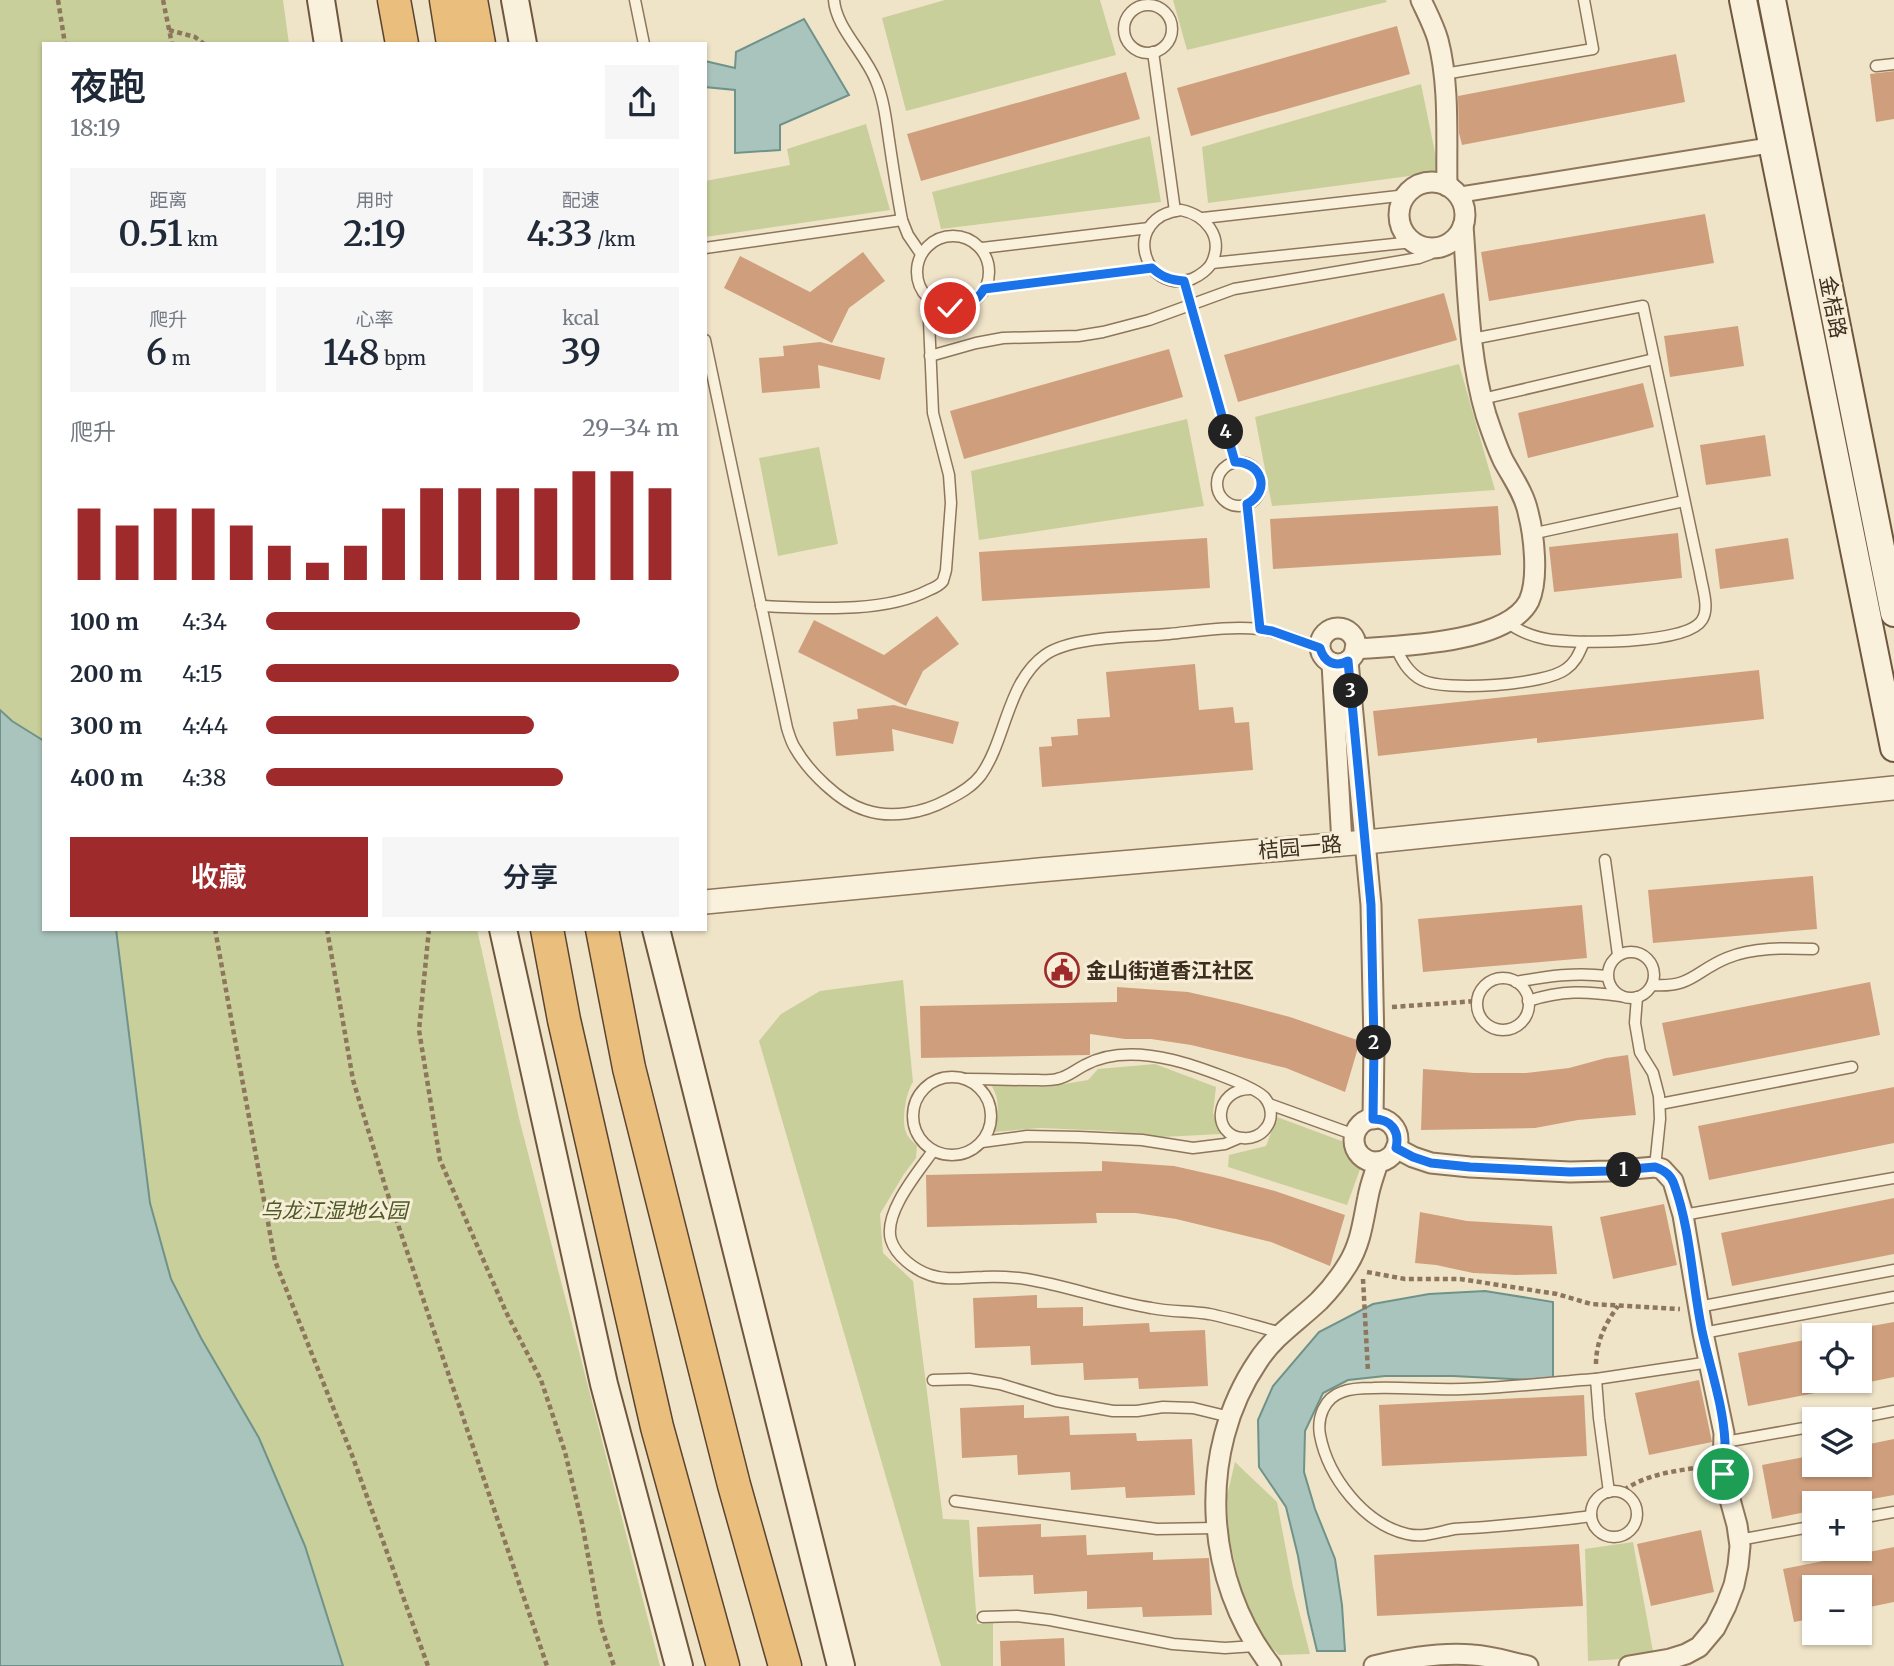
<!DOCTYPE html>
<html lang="zh">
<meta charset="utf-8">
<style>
:root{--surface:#fff;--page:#f6f6f7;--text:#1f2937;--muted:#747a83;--accent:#9e2a2b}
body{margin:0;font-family:Merriweather,"Noto Sans SC",serif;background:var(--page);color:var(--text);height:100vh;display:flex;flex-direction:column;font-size:26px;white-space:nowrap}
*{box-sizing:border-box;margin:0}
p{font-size:23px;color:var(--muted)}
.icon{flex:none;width:38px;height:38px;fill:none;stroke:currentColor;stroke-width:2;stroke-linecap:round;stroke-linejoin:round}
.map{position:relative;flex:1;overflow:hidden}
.details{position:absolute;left:42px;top:42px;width:665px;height:889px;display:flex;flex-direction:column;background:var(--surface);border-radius:0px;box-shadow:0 2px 5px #0004}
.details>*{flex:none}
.tools{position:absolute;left:1802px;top:1323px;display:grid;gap:14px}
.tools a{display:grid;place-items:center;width:70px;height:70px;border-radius:0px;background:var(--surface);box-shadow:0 2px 5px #0004;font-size:35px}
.pin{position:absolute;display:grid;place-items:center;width:60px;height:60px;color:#fff;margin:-30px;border:4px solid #fff;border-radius:50%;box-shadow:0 2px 7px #0007}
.km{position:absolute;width:35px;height:35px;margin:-18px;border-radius:50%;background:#222;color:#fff;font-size:19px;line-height:35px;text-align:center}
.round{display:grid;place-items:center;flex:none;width:74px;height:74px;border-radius:0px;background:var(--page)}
.summary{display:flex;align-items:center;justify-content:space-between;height:119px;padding:0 28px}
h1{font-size:38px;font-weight:600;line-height:52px}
.stats{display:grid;grid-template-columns:repeat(3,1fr);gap:10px;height:119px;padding:7px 28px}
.stats div{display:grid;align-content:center;border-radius:0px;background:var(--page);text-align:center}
.stats b{font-size:35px;font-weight:600}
.stats small{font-size:19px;font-weight:400}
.stats p{font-size:19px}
.chart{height:196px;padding:14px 28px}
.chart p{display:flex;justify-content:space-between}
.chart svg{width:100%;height:126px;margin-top:7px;stroke:var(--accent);stroke-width:6}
.button{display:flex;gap:14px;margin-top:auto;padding:14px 28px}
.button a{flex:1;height:80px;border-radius:0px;background:var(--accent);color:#fff;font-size:28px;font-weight:600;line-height:80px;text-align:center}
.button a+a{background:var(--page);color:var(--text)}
ul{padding:0 28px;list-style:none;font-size:23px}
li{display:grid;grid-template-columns:112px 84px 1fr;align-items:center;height:52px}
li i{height:18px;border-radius:9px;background:var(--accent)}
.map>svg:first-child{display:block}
.green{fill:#c9cf9b}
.water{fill:#a9c4bc;stroke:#6f938a;stroke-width:2}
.building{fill:#cf9f7d}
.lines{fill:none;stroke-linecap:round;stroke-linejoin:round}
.service-casing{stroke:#8d765c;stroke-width:13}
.pedestrian-casing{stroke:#8d765c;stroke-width:18}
.minor-casing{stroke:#8d765c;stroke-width:23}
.tertiary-casing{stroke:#8d765c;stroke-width:26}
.secondary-casing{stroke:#6f573f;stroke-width:30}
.trunk-casing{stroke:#5b4430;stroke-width:35}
.path{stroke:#8d765c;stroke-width:4.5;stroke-dasharray:5 3.5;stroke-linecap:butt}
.service{stroke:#faf1dc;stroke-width:10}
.pedestrian{stroke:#faf1dc;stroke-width:14}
.minor{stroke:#faf1dc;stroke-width:19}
.tertiary{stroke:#faf1dc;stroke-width:23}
.secondary{stroke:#faf1dc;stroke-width:26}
.trunk{stroke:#eabe7c;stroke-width:32}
.route-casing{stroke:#fff;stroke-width:14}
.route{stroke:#1a73e8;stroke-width:9}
.labels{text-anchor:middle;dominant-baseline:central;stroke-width:6;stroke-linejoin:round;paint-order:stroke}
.street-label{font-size:21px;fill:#3d2e20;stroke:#f7eed8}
.poi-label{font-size:21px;font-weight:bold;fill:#3d2e20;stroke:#f7eed8;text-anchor:start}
.park-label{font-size:21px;font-style:italic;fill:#4d5a26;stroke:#f7eed8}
</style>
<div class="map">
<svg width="1894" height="1666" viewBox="0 0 1894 1666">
<rect width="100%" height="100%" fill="#f0e4c8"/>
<g class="green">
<polygon points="0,0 283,0 289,44 44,44 44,774 0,733"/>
<polygon points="945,0 1100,0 1116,55 906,111 882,18"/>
<polygon points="1173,0 1386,0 1387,2 1187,50"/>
<polygon points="1421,84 1439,172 1208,203 1202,147"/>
<polygon points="866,124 890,210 705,237 705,181 790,165 787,149"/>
<polygon points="1150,136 1161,202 941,229 932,192"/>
<polygon points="1459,364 1495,490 1272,506 1255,417"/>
<polygon points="1187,419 1204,506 979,540 971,471"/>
<polygon points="819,447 838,544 778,556 759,458"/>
<polygon points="99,929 477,929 519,1118 660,1666 320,1666 0,1474"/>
<path d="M 903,980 L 913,1082 C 906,1092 901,1121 906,1132 C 907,1137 914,1142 917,1146 L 916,1158 L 904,1174 L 880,1214 L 883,1253 L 913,1281 L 943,1519 L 969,1520 L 977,1624 L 993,1623 L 993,1666 L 941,1666 L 759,1041 L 781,1014 L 820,991 Z"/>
<path d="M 1155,1064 L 1216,1087 L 1213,1113 L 1221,1134 L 1162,1137 L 1110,1131 L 1040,1128 L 994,1132 C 998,1115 1001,1100 991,1085 L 1046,1087 L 1088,1080 L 1098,1069 Z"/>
<polygon points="1277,1117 1347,1143 1350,1157 1362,1164 1347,1205 1228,1167 1229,1155 1266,1146"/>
<polygon points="1235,1462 1277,1502 1293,1587 1310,1654 1279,1655 1253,1628 1241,1589 1229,1538 1227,1496"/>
<polygon points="1633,1542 1654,1657 1588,1661 1585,1549"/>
</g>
<g class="water">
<polygon points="804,19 849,95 780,125 780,150 735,153 735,90 705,87 705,61 735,68 736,52"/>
<polygon points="0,710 12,721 44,741 44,929 116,929 150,1203 171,1279 201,1338 259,1438 305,1546 343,1666 0,1666"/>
<polygon points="1485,1291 1553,1302 1553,1378 1532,1380 1453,1376 1385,1376 1348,1380 1323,1393 1305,1431 1304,1472 1315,1509 1335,1559 1342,1605 1345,1651 1317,1651 1308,1613 1298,1556 1286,1507 1259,1467 1258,1420 1273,1386 1319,1332 1373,1304 1429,1294"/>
</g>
<g class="building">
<polygon points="1397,26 1410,74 1191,136 1177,88"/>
<polygon points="1676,54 1685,102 1462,145 1459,133 1458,96"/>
<polygon points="1894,71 1894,119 1876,122 1870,74"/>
<polygon points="1126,72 1140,119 921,181 907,134"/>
<polygon points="1705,214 1714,263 1489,301 1481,252"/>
<polygon points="863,252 885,281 849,308 832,343 724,288 740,256 810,292"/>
<polygon points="1444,293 1457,340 1238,402 1224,355"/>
<polygon points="1738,326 1744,366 1670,377 1664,336"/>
<polygon points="820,342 885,358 880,380 818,365 820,388 762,393 759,358 784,356 783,346"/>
<polygon points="1169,349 1183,397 964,459 950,411"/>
<polygon points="1643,383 1654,427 1528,458 1518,413"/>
<polygon points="1765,435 1771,476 1706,485 1700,445"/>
<polygon points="1498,506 1501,555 1273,569 1270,519"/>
<polygon points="1678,533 1682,578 1554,592 1549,547"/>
<polygon points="1207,538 1210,588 982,601 979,552"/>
<polygon points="1788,538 1794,579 1720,589 1715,549"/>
<polygon points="937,616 959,644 923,671 906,706 798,652 814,620 884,655"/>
<polygon points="1195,664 1199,710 1233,707 1235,723 1249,722 1253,770 1042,787 1039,747 1052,746 1051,737 1078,735 1077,719 1110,717 1106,672"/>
<polygon points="1759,670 1764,719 1537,743 1537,738 1378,756 1373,711"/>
<polygon points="894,705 959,722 953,744 892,729 894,751 836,756 833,722 858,719 857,709"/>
<polygon points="1813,876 1817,929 1653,943 1648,890"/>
<polygon points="1582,905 1587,958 1423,972 1418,919"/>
<polygon points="1870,982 1880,1035 1673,1076 1662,1023"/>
<polygon points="1117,987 1188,992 1237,1003 1290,1017 1360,1041 1345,1092 1286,1068 1191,1045 1151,1039 1125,1039 1090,1034 1090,1055 921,1058 920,1006 1117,1002"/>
<polygon points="1628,1055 1636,1115 1578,1120 1535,1128 1421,1130 1423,1069 1474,1073 1526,1073 1569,1068 1606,1058"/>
<polygon points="1894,1087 1894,1143 1709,1180 1698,1126"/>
<polygon points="1102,1161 1174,1166 1223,1177 1275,1191 1345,1215 1330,1266 1271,1242 1176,1219 1136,1213 1096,1213 1097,1223 927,1227 926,1175 1102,1171"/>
<polygon points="1894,1198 1894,1254 1732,1286 1721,1233"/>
<polygon points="1664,1204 1677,1265 1613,1279 1600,1217"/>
<polygon points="1420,1212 1467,1221 1552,1226 1557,1274 1516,1275 1473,1273 1436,1265 1415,1263"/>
<polygon points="1037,1295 1037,1308 1083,1307 1083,1326 1149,1323 1150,1332 1205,1330 1208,1386 1139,1389 1138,1378 1084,1380 1083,1363 1031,1365 1030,1346 975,1348 973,1298"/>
<polygon points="1894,1322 1894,1377 1860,1384 1860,1328"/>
<polygon points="1815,1338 1815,1393 1748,1406 1738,1353"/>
<polygon points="1699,1380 1712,1442 1649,1455 1635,1393"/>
<polygon points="1584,1395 1587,1456 1382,1466 1379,1405"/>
<polygon points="1024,1405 1024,1418 1069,1416 1070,1435 1136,1433 1137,1441 1192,1439 1195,1495 1126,1498 1125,1487 1071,1490 1070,1472 1018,1475 1017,1455 962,1458 960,1408"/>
<polygon points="1894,1439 1894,1495 1850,1503 1815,1503 1815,1510 1772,1519 1762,1465 1815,1455 1815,1465 1860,1465 1860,1446"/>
<polygon points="1041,1524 1041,1537 1086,1535 1087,1555 1153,1552 1153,1560 1209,1558 1212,1615 1143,1617 1142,1607 1087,1609 1087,1591 1034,1594 1033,1575 979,1577 977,1527"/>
<polygon points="1701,1530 1714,1592 1651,1606 1637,1544"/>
<polygon points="1579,1544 1583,1606 1377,1616 1374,1555"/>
<polygon points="1894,1547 1894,1602 1860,1609 1860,1587 1815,1587 1815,1618 1794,1622 1783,1569"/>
<polygon points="1064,1638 1065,1666 1001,1666 1000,1641"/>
</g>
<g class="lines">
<g class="service-casing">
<g id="service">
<polyline points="635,0 644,44"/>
<path d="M 834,0 C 836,28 865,53 876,81 C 884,100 886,120 889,140 C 893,167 897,193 902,220 L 908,235 L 921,254"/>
<circle cx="1148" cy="29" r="24"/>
<polyline points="1153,52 1175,211"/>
<polyline points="1876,66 1894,64"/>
<polyline points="1444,74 1593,49 1584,0"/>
<path d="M 1181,210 C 1205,215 1224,236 1212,262 C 1209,269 1199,276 1192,279 C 1143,296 1120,217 1181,210 Z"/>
<polyline points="1203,218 1407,195"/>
<circle cx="953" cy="272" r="36"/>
<polyline points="705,248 902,220"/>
<polyline points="982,248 1149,228"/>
<polyline points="1212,263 1413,242"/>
<polyline points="1184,281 1235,462"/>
<polyline points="984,289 1152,268"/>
<path d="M 1472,339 L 1643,306 L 1700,573 C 1702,587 1710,608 1702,620 C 1687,645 1573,644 1546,639 C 1531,636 1518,631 1507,622"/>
<path d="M 705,340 L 787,728 C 789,734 791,742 795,748 C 808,771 839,802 865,810 C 891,819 923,813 947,800 C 959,794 972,787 981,775 C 1006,740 1007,682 1045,655 C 1071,636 1137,637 1169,634 C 1199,631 1230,626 1259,629 C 1280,632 1300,641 1320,648"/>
<polyline points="930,356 976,343 1003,338 1078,336 1103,332 1149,320 1234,289 1419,258 1430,254 1440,247"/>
<polyline points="1482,399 1654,359"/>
<circle cx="1239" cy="484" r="22"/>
<polyline points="1247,504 1260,629"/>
<polyline points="1531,534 1684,501"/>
<path d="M 761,606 C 812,608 883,614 929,590 C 934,588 940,585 943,581 C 943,580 946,571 946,570 L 951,503 L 949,475 L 933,413 L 928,298"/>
<path d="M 1395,646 C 1401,659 1408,673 1422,680 C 1445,692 1546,685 1566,669 C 1576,662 1579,653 1584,642"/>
<polyline points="1605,860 1618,955"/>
<circle cx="1631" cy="975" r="23"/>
<circle cx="1503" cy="1004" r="26"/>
<path d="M 1516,982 C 1548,976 1576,972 1607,976"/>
<path d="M 1652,985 C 1692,988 1695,971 1727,958 C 1753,947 1785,948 1813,949"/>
<polyline points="1637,997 1635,1023 1640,1052 1653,1073 1659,1096 1660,1119 1655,1167"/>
<path d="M 1528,1001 C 1562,990 1586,991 1621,996"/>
<circle cx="952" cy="1116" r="39"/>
<path d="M 967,1079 C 988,1079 1009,1080 1031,1080 C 1039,1080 1049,1081 1057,1079 C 1068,1077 1075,1070 1085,1065 C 1112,1050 1144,1053 1173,1060 C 1190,1064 1256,1086 1265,1098 C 1272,1107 1273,1119 1266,1128 C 1261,1135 1252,1139 1243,1138 C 1211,1136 1214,1089 1250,1089"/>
<polyline points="1269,1104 1355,1135"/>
<polyline points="1660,1104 1852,1067"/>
<polyline points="982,1142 1027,1136 1079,1137 1142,1140 1193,1148 1225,1144 1239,1138"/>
<path d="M 933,1151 C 918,1172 883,1213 891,1240 C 896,1256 915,1270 930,1275 C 947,1281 965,1277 983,1277 C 997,1276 1011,1277 1026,1279 C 1068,1286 1108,1301 1151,1308 C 1170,1312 1190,1311 1209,1314 C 1234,1319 1258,1327 1282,1333"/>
<polyline points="1683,1215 1894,1178"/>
<polyline points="1698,1307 1894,1270"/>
<polyline points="1703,1333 1894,1297"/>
<polyline points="1596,1379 1710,1362"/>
<polyline points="933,1380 969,1379 1000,1384 1056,1401 1113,1411 1137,1411 1163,1407 1193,1408 1230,1417"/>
<polyline points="1852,1419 1894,1411"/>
<polyline points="1725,1442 1815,1426"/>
<circle cx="1614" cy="1514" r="23"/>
<polyline points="955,1501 1157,1529 1216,1528"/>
<path d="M 1591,1516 C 1556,1521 1521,1524 1486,1527 C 1475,1528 1464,1528 1454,1529 C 1438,1532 1423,1538 1407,1534 C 1364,1524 1328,1477 1320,1435 C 1317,1418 1324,1398 1342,1392 C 1351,1388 1363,1388 1373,1388 C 1403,1387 1433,1390 1463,1389 C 1507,1388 1552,1382 1596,1379 L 1599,1418 L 1609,1492"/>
<polyline points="1860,1518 1894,1512"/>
<polyline points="1739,1540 1815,1526"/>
<polyline points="983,1617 1017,1616 1050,1620 1173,1644 1225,1648 1255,1646"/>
</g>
</g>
<g class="pedestrian-casing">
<polyline id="pedestrian" points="1458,195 1772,145"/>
</g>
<g class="minor-casing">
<g id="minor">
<path d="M 1421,0 C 1427,13 1434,26 1438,40 C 1450,86 1446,139 1447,186"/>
<circle cx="1432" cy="215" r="33"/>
<circle cx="1338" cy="646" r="18"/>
<path d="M 1355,649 C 1398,646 1507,644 1529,601 C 1539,579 1534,535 1528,512 C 1524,493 1512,477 1503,460 C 1496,445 1491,430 1486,415 C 1468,354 1468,289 1463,226"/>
<polyline points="1348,661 1371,905 1374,1044 1373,1119"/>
<polyline points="1332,663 1342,844"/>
<circle cx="1376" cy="1140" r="22"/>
<polyline points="1396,1148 1413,1157 1431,1163 1470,1167 1570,1172 1609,1171 1655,1167 1662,1169 1673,1181 1683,1215 1703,1333 1724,1433 1723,1474 1737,1525 1740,1546 1738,1566 1734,1585 1726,1606 1715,1628 1699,1647 1686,1654 1670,1659 1629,1666"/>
<path d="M 1271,1666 C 1204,1580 1196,1452 1258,1361 C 1274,1336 1298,1321 1319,1301 C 1330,1290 1340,1277 1348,1264 C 1361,1243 1363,1221 1368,1197 C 1370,1185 1375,1173 1378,1162"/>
<path d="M 1374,1666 C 1406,1658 1440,1652 1473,1655 C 1492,1656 1509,1662 1528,1666"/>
</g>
</g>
<g class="tertiary-casing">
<polyline id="tertiary" points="705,902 1039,870 1366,842 1894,788"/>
</g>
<g class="secondary-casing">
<g id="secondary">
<polyline points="321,0 328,44"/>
<polyline points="515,0 523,44"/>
<polyline points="1743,0 1894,748"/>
<polyline points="1772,0 1894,613"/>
<polyline points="503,929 604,1384 679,1666"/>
<polyline points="656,929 841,1666"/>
</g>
</g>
<g class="trunk-casing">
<g id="trunk">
<polyline points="394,0 402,44"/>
<polyline points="446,0 453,44"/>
<polyline points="471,0 479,44"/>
<polyline points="547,929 564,1020 657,1427 723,1666"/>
<polyline points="602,929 629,1068 734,1485 785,1666"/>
</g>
</g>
<g class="path">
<polyline points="58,0 65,44"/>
<polyline points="163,0 172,44"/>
<polyline points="169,30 195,37 204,44"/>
<polyline points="215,929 275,1261 352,1455 428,1666"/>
<polyline points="327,929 353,1080 386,1189 547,1666"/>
<polyline points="429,929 419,1030 440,1160 506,1312 541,1380 565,1452 582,1523 601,1626 614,1666"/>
<polyline points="1392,1007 1477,1001"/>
<polyline points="1367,1272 1405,1279 1460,1279 1557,1294 1591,1304 1680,1309"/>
<polyline points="1363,1279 1368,1372"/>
<path d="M 1596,1364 C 1596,1342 1605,1324 1618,1306"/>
<path d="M 1624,1490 C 1647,1474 1675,1471 1702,1467"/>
</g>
<use href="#service" class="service"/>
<use href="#pedestrian" class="pedestrian"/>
<use href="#minor" class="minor"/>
<use href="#tertiary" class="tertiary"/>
<use href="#secondary" class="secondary"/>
<use href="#trunk" class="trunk"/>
</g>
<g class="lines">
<g class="route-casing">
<path id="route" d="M 950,308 C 965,306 976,303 984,289 L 1152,268 C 1162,277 1170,280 1184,281 L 1235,462 C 1261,462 1272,490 1247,504 L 1260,629 L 1272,631 L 1320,648 C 1324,662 1335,668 1348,661 L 1371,905 L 1374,1044 L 1373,1119 C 1391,1119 1400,1131 1396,1148 L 1413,1157 L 1431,1163 L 1470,1167 L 1570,1172 L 1609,1171 L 1655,1167 C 1664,1170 1671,1175 1674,1184 C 1691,1231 1692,1283 1702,1331 C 1710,1368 1723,1404 1725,1442 C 1725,1453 1722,1463 1723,1474"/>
</g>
<use href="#route" class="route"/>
</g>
<defs>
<g id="civic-ring" transform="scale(1.75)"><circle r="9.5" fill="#f7eed8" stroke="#9e2a2b" stroke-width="1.5"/><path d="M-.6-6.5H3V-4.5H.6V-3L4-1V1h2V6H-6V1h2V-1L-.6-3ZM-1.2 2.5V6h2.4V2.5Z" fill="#9e2a2b"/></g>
</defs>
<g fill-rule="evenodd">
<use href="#civic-ring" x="1062" y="970"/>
</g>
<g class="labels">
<g class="street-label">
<text transform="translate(1833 307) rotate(79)">金桔路</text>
<text transform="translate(1300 847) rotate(-5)">桔园一路</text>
</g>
<g class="poi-label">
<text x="1086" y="970">金山街道香江社区</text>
</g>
<g class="park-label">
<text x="334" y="1210">乌龙江湿地公园</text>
</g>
</g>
</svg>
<div class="tools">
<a><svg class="icon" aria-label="locate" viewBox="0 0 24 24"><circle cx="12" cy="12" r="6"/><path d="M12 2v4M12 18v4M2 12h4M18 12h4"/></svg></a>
<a><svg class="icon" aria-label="layers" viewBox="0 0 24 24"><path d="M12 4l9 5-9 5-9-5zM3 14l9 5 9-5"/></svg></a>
<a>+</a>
<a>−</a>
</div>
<div class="pin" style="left:1723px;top:1474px;background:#1e9e55"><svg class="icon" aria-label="arrive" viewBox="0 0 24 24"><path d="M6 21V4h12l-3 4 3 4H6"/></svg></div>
<div class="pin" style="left:950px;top:308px;background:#d93025"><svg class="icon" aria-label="check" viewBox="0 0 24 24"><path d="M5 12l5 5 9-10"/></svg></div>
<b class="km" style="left:1624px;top:1170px">1</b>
<b class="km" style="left:1374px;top:1043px">2</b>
<b class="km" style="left:1351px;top:691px">3</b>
<b class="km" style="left:1226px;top:432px">4</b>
<section class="details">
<div class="summary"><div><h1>夜跑</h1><p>18:19</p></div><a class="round"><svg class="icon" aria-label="share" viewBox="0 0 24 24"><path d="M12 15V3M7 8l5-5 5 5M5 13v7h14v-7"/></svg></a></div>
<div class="stats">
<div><p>距离</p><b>0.51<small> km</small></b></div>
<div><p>用时</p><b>2:19</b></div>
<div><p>配速</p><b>4:33<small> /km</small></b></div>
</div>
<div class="stats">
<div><p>爬升</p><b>6<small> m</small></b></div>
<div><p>心率</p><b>148<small> bpm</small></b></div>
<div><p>kcal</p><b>39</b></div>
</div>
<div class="chart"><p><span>爬升</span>29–34 m</p>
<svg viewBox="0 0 160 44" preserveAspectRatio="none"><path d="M5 44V19M15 44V25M25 44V19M35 44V19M45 44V25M55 44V32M65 44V38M75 44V32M85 44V19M95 44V12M105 44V12M115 44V12M125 44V12M135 44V6M145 44V6M155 44V12"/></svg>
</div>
<ul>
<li><b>100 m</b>4:34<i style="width:76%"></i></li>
<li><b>200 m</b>4:15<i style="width:100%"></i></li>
<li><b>300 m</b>4:44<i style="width:65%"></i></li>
<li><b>400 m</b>4:38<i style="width:72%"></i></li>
</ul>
<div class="button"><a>收藏</a><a>分享</a></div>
</section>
</div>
